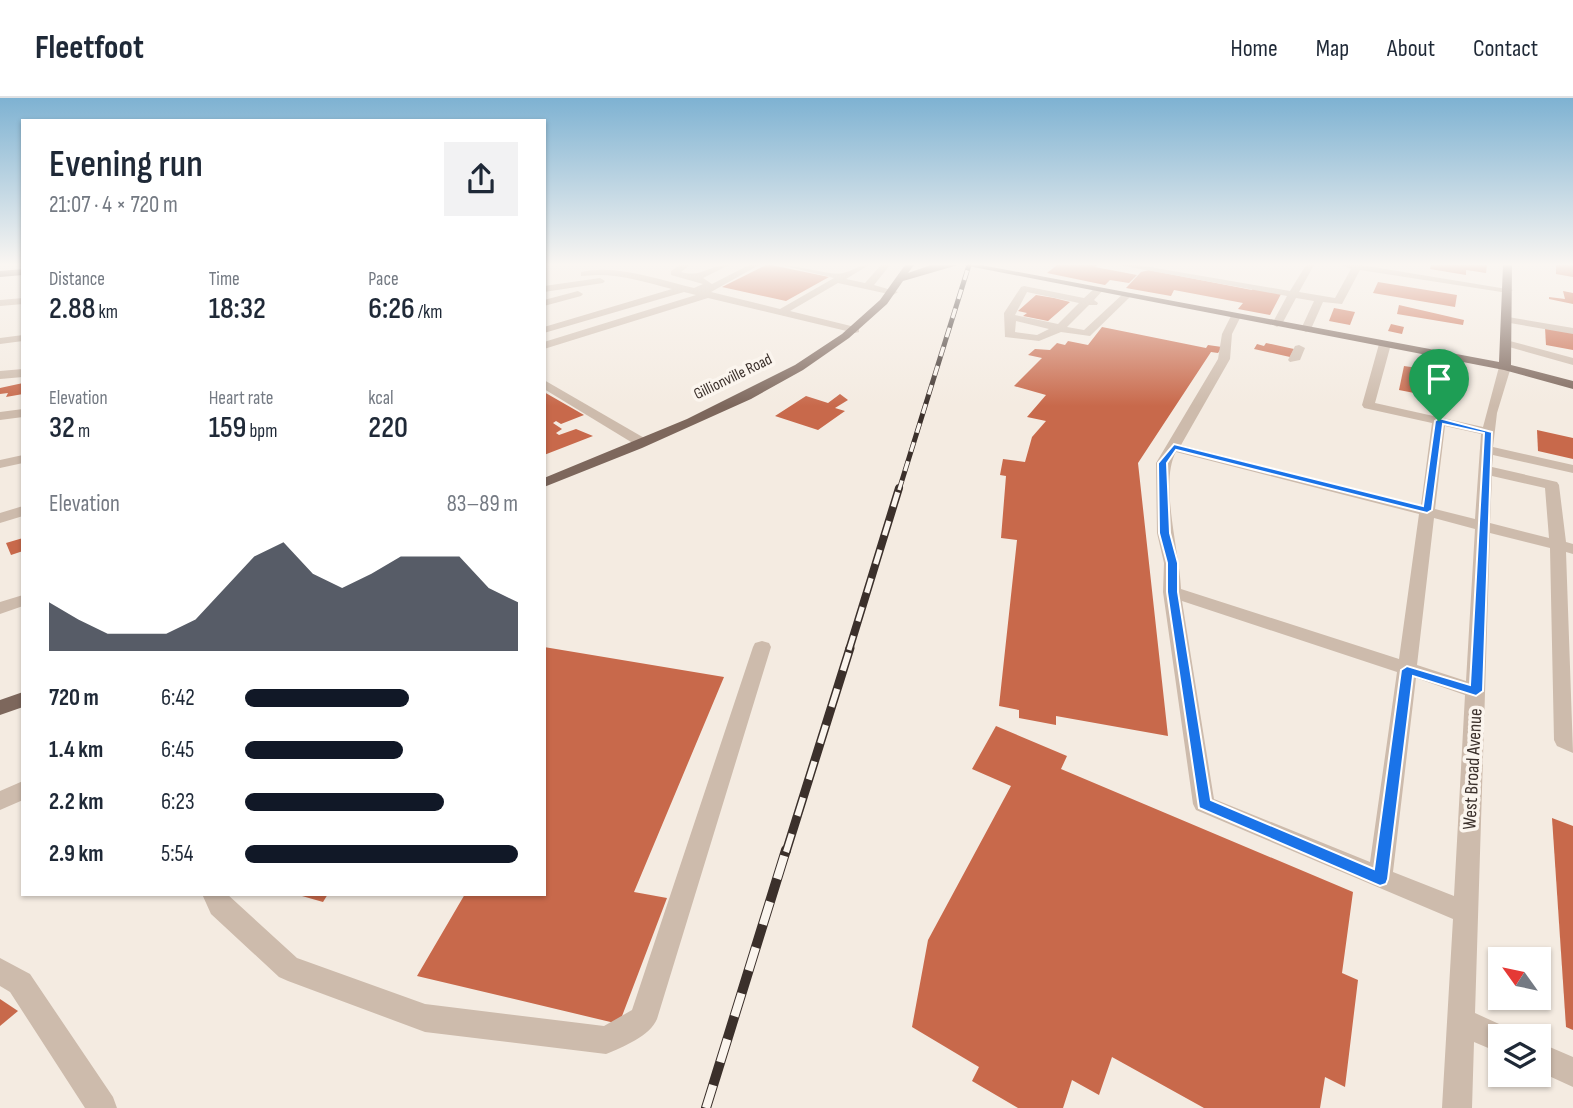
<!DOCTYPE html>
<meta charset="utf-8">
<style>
:root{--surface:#fff;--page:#f2f2f3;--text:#1f2937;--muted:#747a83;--line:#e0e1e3;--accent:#111827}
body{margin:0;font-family:"Sofia Sans Condensed",sans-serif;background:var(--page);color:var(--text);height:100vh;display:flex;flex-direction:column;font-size:26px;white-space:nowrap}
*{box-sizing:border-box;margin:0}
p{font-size:23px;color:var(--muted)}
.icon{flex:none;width:38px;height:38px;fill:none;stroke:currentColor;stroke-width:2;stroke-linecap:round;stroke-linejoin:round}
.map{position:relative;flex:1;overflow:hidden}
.details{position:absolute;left:21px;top:21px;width:525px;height:777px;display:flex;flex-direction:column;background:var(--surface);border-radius:0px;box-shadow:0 2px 5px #0004}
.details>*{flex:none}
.needle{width:46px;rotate:303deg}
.fabs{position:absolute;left:1488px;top:849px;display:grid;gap:14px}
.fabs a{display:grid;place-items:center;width:63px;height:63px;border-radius:0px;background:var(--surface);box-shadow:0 2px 5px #0004;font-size:35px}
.pin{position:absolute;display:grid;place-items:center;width:60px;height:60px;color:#fff;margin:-72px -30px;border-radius:50% 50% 50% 0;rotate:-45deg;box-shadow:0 0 7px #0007}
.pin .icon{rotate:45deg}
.round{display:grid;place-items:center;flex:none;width:74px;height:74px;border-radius:0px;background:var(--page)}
.summary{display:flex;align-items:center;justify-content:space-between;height:119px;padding:0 28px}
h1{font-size:38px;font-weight:600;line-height:52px}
.metrics{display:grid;grid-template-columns:repeat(3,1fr);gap:10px;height:119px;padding:7px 28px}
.metrics div{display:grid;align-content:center}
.metrics b{font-size:30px;font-weight:600}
.metrics small{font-size:19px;font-weight:400}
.metrics p{font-size:19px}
.chart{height:196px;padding:14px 28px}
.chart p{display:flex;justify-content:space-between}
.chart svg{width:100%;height:126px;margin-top:7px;fill:var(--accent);opacity:.7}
ul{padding:0 28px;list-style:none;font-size:23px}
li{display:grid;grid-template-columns:112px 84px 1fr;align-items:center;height:52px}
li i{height:18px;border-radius:9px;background:var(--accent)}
header{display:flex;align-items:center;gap:42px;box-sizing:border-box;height:98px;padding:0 35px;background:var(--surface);border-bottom:2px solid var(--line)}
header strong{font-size:33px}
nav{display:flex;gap:38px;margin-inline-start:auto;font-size:24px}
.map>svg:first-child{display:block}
.building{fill:#c8694b}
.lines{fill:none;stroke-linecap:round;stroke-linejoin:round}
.minor{fill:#cdbbac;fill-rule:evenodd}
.major{fill:#7d675c;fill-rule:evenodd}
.rail-far3-casing{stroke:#3b302b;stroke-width:5}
.rail-far2-casing{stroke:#3b302b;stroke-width:8}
.rail-far1-casing{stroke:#3b302b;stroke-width:9}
.rail-casing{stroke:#3b302b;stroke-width:10}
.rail-far3{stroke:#fbf5ee;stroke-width:3.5;stroke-dasharray:10;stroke-linecap:butt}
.rail-far2{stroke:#fbf5ee;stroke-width:5;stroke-dasharray:15;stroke-linecap:butt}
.rail-far1{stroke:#fbf5ee;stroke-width:6;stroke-dasharray:19;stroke-linecap:butt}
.rail{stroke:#fbf5ee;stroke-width:8;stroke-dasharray:24;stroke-linecap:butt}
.route{fill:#1a73e8;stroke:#fff;stroke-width:2;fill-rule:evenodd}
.labels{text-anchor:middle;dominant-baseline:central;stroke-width:7;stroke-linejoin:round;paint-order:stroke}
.far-street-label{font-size:16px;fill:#3b302b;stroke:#fbf5ee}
.street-label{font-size:19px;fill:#3b302b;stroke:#fbf5ee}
</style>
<header>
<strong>Fleetfoot</strong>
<nav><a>Home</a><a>Map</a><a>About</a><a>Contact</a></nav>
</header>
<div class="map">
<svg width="1573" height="1010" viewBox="0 0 1573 1010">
<rect width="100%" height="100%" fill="#f4ebe1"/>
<g class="building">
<polygon points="766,167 771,167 829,179 786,203 722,189"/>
<polygon points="1057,167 1097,167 1095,169 1137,177 1129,185 1110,182 1105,187 1047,175"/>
<polygon points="1431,167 1487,167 1486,175 1466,172 1466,177 1430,171"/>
<polygon points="1556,167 1573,167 1573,179 1556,176"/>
<polygon points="1149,172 1252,192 1253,190 1281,196 1270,217 1238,211 1243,205 1174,192 1171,198 1126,190 1141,174"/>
<polygon points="1378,184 1457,197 1455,209 1373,195"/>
<polygon points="1563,193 1573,195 1573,206 1549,201 1549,199 1565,201"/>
<polygon points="1036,197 1054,200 1070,204 1048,223 1023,218 1027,215 1018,213"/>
<polygon points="1399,207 1464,222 1463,227 1397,216"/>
<polygon points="1334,210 1355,214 1350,227 1329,223"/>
<polygon points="1391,226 1404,229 1402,236 1388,233"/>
<polygon points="1102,229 1206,250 1208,247 1222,249 1218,255 1211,254 1138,365 1168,638 1056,618 1056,627 1019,620 1019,612 999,608 1017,442 1001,440 1006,378 1000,377 1003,361 1025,364 1032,339 1046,323 1027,319 1046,297 1014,288 1042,260 1028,257 1035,251 1050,252 1057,245 1065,247 1068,243 1088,247"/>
<polygon points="1545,230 1573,235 1573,252 1546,247"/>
<polygon points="1266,245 1294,251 1290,259 1254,251 1257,246 1264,248"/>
<polygon points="1404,268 1458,276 1455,303 1399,292"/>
<polygon points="23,285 23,296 6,299 8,295 0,296 0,290"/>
<polygon points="544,294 584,317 561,326 556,323 553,325 562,331 556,335 559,337 576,331 593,338 544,357"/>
<polygon points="840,296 848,302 835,310 845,313 818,332 775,318 806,298 828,305"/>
<polygon points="1537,332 1573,340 1573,361 1538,353"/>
<polygon points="23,440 23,453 11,457 6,445"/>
<polygon points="544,549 724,579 634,794 667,800 619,926 417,878 465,796 544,796"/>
<polygon points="996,628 1067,658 1061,671 1353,794 1342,875 1358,882 1345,989 1325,979 1320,1010 1204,1010 1112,959 1099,997 1072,982 1063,1010 1018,1010 972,983 979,969 912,929 928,842 1011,688 972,671"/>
<polygon points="1552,720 1573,728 1573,932 1566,929"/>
<polygon points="295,796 328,796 323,804"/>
<polygon points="0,901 18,913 0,928"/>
</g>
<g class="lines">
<g class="minor">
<path d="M 680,167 L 690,167 L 681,174 C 702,180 708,167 729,167 L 703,180 L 712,186 L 749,167 L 759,167 L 711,194 L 780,211 L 834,180 L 781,167 C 796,167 832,178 843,175 C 853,173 858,167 869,167 L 846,181 L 865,185 L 881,167 L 890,167 L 874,187 L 898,194 L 893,197 L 838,185 L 790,213 L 859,230 L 859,234 L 855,235 L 708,200 L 544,251 L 544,244 L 696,197 L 684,194 L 544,235 L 544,229 L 672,191 C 649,185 623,177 598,177 C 592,177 587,178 581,178 L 581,174 C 618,166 658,182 694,190 L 703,186 L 671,177 L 671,173 Z"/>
<polygon points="1119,167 1138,167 1290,193 1306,167 1314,167 1299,194 1335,200 1351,171 1341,167 1361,167 1513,192 1508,195 1360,172 1342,206 1323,204 1311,231 1306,234 1301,231 1314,203 1296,200 1282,226 1277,229 1272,226 1287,198"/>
<polygon points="600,180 605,183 603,185 544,194 544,188"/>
<path d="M 1024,188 L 1084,200 L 1095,190 L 1101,190 L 1103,192 L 1094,202 L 1098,205 L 1097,207 L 1089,207 L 1067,229 L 1084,232 L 1124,195 L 1132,197 L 1090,238 L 1061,234 L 1039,243 L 1005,239 L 1004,215 L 1021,189 ZM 1027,194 L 1079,205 L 1058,226 L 1015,217 ZM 1016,223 L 1049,231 L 1037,237 L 1015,234 Z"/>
<polygon points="578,193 583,196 581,198 544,208 544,202"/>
<polygon points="23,200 23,206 0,208 0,202"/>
<path d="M 1236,215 L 1241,218 L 1232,236 L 1230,261 L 1181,347 L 1421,407 L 1432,325 L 1364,310 L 1362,307 L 1379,246 L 1385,243 L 1391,246 L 1375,305 L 1483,329 L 1499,269 L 1509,267 L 1511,269 L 1497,315 L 1493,349 L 1573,367 L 1573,375 L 1493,357 L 1492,369 L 1557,384 L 1559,387 L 1566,444 L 1573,446 L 1573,456 L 1566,454 L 1573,655 L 1557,648 L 1554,642 L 1550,450 L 1490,435 L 1475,915 L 1510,931 L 1513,938 L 1500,938 L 1500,955 L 1474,944 L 1472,1010 L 1442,1010 L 1453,821 L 1196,712 L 1193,706 L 1163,494 L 1164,465 L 1157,435 L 1156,365 L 1218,261 L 1222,236 L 1231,218 ZM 1445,328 L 1481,336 L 1475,421 L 1435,411 ZM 1176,354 L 1419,416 L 1399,561 L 1181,491 C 1180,455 1159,384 1176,354 ZM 1492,378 L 1545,390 L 1549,440 L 1490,425 ZM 1434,420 L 1475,431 L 1466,583 L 1417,567 ZM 1182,503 L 1397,574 L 1370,764 L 1214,701 ZM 1416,580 L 1465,597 L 1454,798 L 1393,774 Z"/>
<polygon points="1508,219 1573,230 1573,236 1504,224 1503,222"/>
<polygon points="23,237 23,243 0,246 0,240"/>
<polygon points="1506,242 1573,260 1573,267 1502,247 1502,243"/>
<polygon points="1299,247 1305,250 1300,262 1290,264 1288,262 1295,248"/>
<polygon points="23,271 23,279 0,281 0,273"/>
<polygon points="544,282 646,341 648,344 641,348 636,347 544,291"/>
<polygon points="23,311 23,319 0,322 0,314"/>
<polygon points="23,357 23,365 0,370 0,362"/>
<polygon points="23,408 23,418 0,425 0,415"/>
<polygon points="23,497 23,508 0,516 0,504"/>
<path d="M 762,543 L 769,545 L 771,549 L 657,921 C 650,938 623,949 606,956 L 425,934 L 288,883 L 279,879 L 211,816 L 202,796 L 227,796 L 297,860 L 425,906 L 604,928 L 632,912 L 753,549 L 755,545 Z"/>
<polygon points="23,683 23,702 0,712 0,693"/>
<polygon points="0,860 30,876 113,999 117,1010 85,1010 10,894 0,888"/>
<polygon points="1538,944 1573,959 1573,989 1538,973"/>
</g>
<g class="major">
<polygon points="905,167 914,167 908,175 931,167 958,167 903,183 887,206 849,240 803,272 751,301 642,350 544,389 544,380 687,321 795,267 842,236 880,202"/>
<polygon points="963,167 981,167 1499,264 1503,167 1512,167 1511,267 1573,283 1573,291 1504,272"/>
<polygon points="23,171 23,177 0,179 0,173"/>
<polygon points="23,594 23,609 0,617 0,602"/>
</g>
<g class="rail-far3-casing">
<polyline id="rail-far3" points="899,392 969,167"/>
</g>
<g class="rail-far2-casing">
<polyline id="rail-far2" points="849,552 899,390"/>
</g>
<g class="rail-far1-casing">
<polyline id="rail-far1" points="786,754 850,550"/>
</g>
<g class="rail-casing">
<polyline id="rail" points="706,1010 786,752"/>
</g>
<use href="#rail-far3" class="rail-far3"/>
<use href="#rail-far2" class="rail-far2"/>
<use href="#rail-far1" class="rail-far1"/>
<use href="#rail" class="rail"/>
</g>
<linearGradient id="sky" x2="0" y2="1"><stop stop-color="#7eb2d2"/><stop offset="0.54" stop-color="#faf6f2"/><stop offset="1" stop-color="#faf6f2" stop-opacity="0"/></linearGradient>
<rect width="1573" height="308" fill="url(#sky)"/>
<path class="route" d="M 1439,320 L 1492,334 L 1483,593 L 1476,598 L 1413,578 L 1388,781 L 1386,786 L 1380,788 L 1199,710 L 1167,494 L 1167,465 L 1159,435 L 1158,365 L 1174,346 L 1423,408 L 1435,323 ZM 1443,326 L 1484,335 L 1470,587 L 1407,568 L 1401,572 L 1374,771 L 1211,702 L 1178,494 L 1178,465 L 1170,435 L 1167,365 L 1176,352 L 1427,415 L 1432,412 Z"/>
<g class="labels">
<g class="far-street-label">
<text transform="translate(733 279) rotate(-26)">Gillionville Road</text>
</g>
<g class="street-label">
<text transform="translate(1473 671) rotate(-87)">West Broad Avenue</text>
</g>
</g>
</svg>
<div class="fabs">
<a><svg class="needle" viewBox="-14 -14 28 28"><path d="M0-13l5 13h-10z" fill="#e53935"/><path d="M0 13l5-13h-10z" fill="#747a83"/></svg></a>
<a><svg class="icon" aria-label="layers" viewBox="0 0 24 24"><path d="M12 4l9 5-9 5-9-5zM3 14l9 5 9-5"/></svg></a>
</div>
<div class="pin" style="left:1439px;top:323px;background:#1e9e55"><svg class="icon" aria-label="arrive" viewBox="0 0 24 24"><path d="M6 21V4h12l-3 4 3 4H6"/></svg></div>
<section class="details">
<div class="summary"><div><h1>Evening run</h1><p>21:07 · 4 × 720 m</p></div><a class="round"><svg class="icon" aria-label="share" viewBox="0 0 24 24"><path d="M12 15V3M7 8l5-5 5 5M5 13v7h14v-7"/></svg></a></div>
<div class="metrics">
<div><p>Distance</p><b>2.88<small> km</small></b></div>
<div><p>Time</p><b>18:32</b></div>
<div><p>Pace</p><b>6:26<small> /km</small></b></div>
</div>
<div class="metrics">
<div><p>Elevation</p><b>32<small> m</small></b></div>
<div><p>Heart rate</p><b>159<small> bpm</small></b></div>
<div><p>kcal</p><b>220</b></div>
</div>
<div class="chart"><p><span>Elevation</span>83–89 m</p>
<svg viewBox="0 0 160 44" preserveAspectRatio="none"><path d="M0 44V27L10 33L20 38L30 38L40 38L50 33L60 22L70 11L80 6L90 17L100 22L110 17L120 11L130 11L140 11L150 22L160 27V44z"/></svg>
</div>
<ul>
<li><b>720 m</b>6:42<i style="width:60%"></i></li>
<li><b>1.4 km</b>6:45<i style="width:58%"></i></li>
<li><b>2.2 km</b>6:23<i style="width:73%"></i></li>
<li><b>2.9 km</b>5:54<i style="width:100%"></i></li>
</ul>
</section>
</div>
